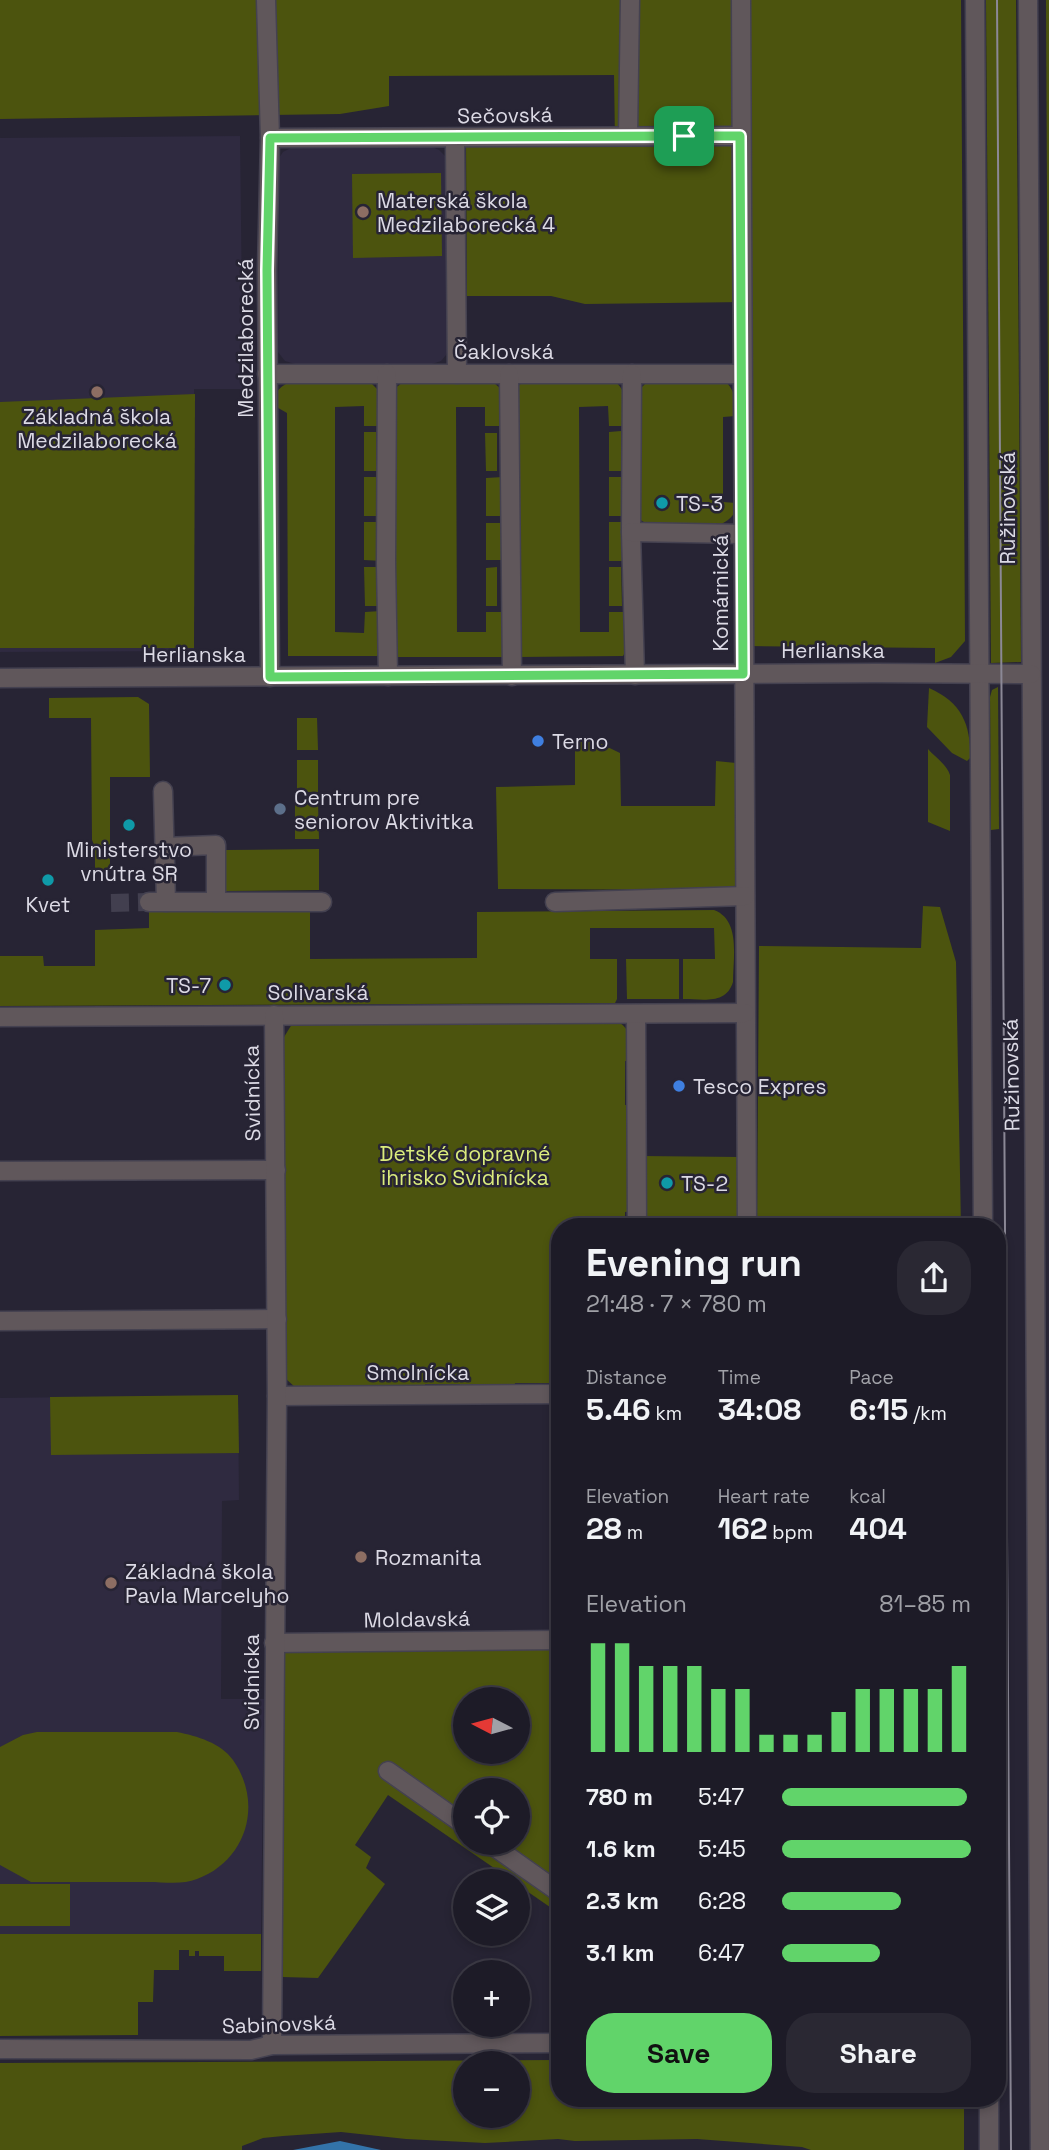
<!DOCTYPE html>
<meta charset="utf-8">
<style>
:root{--surface:#1d1b27;--page:#2a2833;--text:#f1f3f6;--muted:#a0a1a7;--line:#3b3944;--accent:#61d46a}
body{margin:0;font-family:"Space Grotesk",sans-serif;background:var(--page);color:var(--text);height:100vh;display:flex;flex-direction:column;font-size:26px;white-space:nowrap}
*{box-sizing:border-box;margin:0}
p{font-size:23px;color:var(--muted)}
.icon{flex:none;width:38px;height:38px;fill:none;stroke:currentColor;stroke-width:2;stroke-linecap:round;stroke-linejoin:round}
.map{position:relative;flex:1;overflow:hidden}
.panel{position:absolute;left:551px;top:1218px;width:455px;height:889px;display:flex;flex-direction:column;background:var(--surface);border-radius:28px;box-shadow:0 4px 10px #0003,0 0 0 2px var(--line)}
.panel>*{flex:none}
.needle{width:46px;rotate:276deg}
.tools{position:absolute;left:453px;top:1687px;display:grid;gap:14px}
.tools a{display:grid;place-items:center;width:77px;height:77px;border-radius:50%;background:var(--surface);box-shadow:0 4px 10px #0003,0 0 0 2px var(--line);font-size:35px}
.pin{position:absolute;display:grid;place-items:center;width:60px;height:60px;color:#fff;margin:-30px;border-radius:14px;box-shadow:0 4px 10px #0006}
.round{display:grid;place-items:center;flex:none;width:74px;height:74px;border-radius:28px;background:var(--page)}
.headline{display:flex;align-items:center;justify-content:space-between;height:119px;padding:0 35px}
h1{font-size:38px;font-weight:600;line-height:52px}
.figures{display:grid;grid-template-columns:repeat(3,1fr);gap:10px;height:119px;padding:7px 35px}
.figures div{display:grid;align-content:center}
.figures b{font-size:30px;font-weight:600}
.figures small{font-size:19px;font-weight:400}
.figures p{font-size:19px}
.chart{height:196px;padding:14px 35px}
.chart p{display:flex;justify-content:space-between}
.chart svg{width:100%;height:126px;margin-top:7px;stroke:var(--accent);stroke-width:6}
.button{display:flex;gap:14px;margin-top:auto;padding:14px 35px}
.button a{flex:1;height:80px;border-radius:28px;background:var(--accent);color:#111;font-size:28px;font-weight:600;line-height:80px;text-align:center}
.button a+a{background:var(--page);color:var(--text)}
ul{padding:0 35px;list-style:none;font-size:23px}
li{display:grid;grid-template-columns:112px 84px 1fr;align-items:center;height:52px}
li i{height:18px;border-radius:9px;background:var(--accent)}
.map>svg:first-child{display:block}
.built{fill:#2f2a40}
.green{fill:#4c540e;fill-rule:evenodd}
.water{fill:#3373a9}
.lines{fill:none;stroke-linecap:round;stroke-linejoin:round}
.minor-tunnel{stroke:#423f4f;stroke-width:18;stroke-dasharray:18 9;stroke-linecap:butt}
.minor-casing{stroke:#444150;stroke-width:21}
.minor{stroke:#60575b;stroke-width:18}
.tram{stroke:#8b8896;stroke-width:2}
.route-casing{stroke:#fff;stroke-width:14}
.route{stroke:#61d46a;stroke-width:9}
.education-dot{fill:#8d6e63;stroke:#272434;stroke-width:2.5}
.culture-dot{fill:#0f9aa8;stroke:#272434;stroke-width:2.5}
.shop-dot{fill:#3f7fe0;stroke:#272434;stroke-width:2.5}
.service-dot{fill:#5c6f8a;stroke:#272434;stroke-width:2.5}
.labels{text-anchor:middle;dominant-baseline:central;stroke-width:5;stroke-linejoin:round;paint-order:stroke}
.street-label{font-size:21px;fill:#dcdae5;stroke:#272434}
.poi-label{font-size:21px;fill:#dcdae5;stroke:#272434;text-anchor:start}
.park-label{font-size:21px;fill:#dbec7d;stroke:#272434}
</style>
<div class="map">
<svg width="1049" height="2150" viewBox="0 0 1049 2150">
<rect width="100%" height="100%" fill="#272434"/>
<g class="built">
<polygon points="240,136 243,389 194,389 194,651 0,652 0,138"/>
<polygon points="430,146 439,150 446,157 448,167 449,346 446,355 441,361 432,364 295,364 285,361 278,352 279,158 283,152 291,148 301,147"/>
<polygon points="238,1395 239,1500 222,1501 221,1699 264,1699 261,1934 0,1934 0,1398"/>
</g>
<g class="green">
<polygon points="0,0 961,0 965,641 951,657 935,663 935,648 750,646 746,302 585,304 551,296 467,296 466,142 615,141 614,75 389,76 389,106 340,114 0,119"/>
<polygon points="986,0 1016,0 1021,662 991,663"/>
<polygon points="1046,0 1049,0 1049,575"/>
<polygon points="441,173 442,256 353,258 352,174"/>
<path d="M 296,379 L 370,382 L 378,390 L 382,426 L 364,426 L 364,406 L 335,407 L 335,632 L 364,633 L 365,612 L 381,611 L 380,651 L 377,656 L 288,656 L 287,413 L 273,405 C 274,390 282,385 296,379 Z"/>
<path d="M 612,380 C 629,389 625,408 626,426 L 609,426 L 608,406 L 579,407 L 580,632 L 609,632 L 609,612 L 627,612 L 628,647 L 623,656 L 518,657 L 515,391 L 519,385 L 526,381 Z"/>
<path d="M 648,381 L 726,382 C 736,392 736,403 736,416 L 723,417 L 723,502 L 736,503 C 736,515 730,520 719,525 L 647,524 L 639,519 L 638,391 Z"/>
<polygon points="403,382 494,383 501,389 503,426 485,426 485,407 456,407 457,632 486,632 486,612 503,612 502,657 395,657 393,390"/>
<polygon points="195,394 194,648 0,648 0,402"/>
<polygon points="621,431 621,471 609,471 609,432"/>
<rect x="364" y="432" width="12" height="39"/>
<polygon points="485,433 497,433 497,471 486,471"/>
<rect x="364" y="477" width="17" height="39"/>
<polygon points="503,477 503,516 486,516 486,478"/>
<polygon points="609,477 626,477 627,516 609,516"/>
<polygon points="364,522 381,522 382,561 364,560"/>
<rect x="609" y="522" width="18" height="39"/>
<rect x="486" y="523" width="17" height="37"/>
<polygon points="364,567 377,567 377,606 365,606"/>
<polygon points="497,567 497,606 486,606 486,568"/>
<polygon points="609,567 621,567 622,606 609,606"/>
<polygon points="998,687 999,829 991,830 990,697 992,690"/>
<path d="M 929,688 C 961,702 971,724 970,758 L 967,761 L 952,753 L 927,727 Z"/>
<polygon points="138,697 149,704 150,777 110,777 110,872 95,872 95,847 92,840 91,718 49,718 49,698"/>
<polygon points="297,718 317,718 318,750 297,750"/>
<polygon points="575,737 593,740 620,753 621,806 715,806 716,761 736,763 737,890 498,889 496,787 575,785"/>
<path d="M 928,749 C 935,757 947,765 950,775 L 950,831 L 928,822 Z"/>
<rect x="297" y="760" width="21" height="32"/>
<polygon points="295,803 318,804 319,839 295,839"/>
<polygon points="319,849 319,890 225,891 225,850"/>
<polygon points="923,906 940,907 956,962 961,1227 757,1227 759,946 921,948"/>
<path d="M 310,910 L 310,959 L 477,958 L 477,912 L 714,910 C 741,920 733,958 733,982 C 726,1005 703,999 683,999 L 683,959 L 715,959 L 714,928 L 590,928 L 590,959 L 617,959 L 617,999 L 615,1003 L 0,1006 L 0,956 L 43,956 L 44,966 L 95,966 L 95,930 L 149,928 L 149,912 Z"/>
<polygon points="626,959 679,959 679,999 627,999"/>
<path d="M 302,1021 L 618,1022 C 633,1030 631,1045 633,1061 L 625,1061 L 625,1105 L 633,1105 L 634,1211 L 625,1212 L 625,1227 L 560,1227 L 560,1389 L 552,1389 L 552,1383 L 515,1383 L 514,1389 L 461,1390 L 460,1384 L 425,1384 L 425,1390 L 296,1388 L 285,1378 L 281,1042 L 292,1024 Z"/>
<polygon points="641,1156 740,1157 740,1227 641,1227"/>
<polygon points="238,1395 239,1453 51,1455 50,1397"/>
<path d="M 560,1643 L 560,1914 L 518,1885 L 518,1881 L 513,1881 L 388,1795 L 355,1845 L 371,1857 L 366,1868 L 385,1884 L 318,1978 L 282,1977 L 284,1647 ZM 466,1699 L 518,1699 L 518,1752 L 466,1752 ZM 466,1790 L 518,1790 L 518,1843 L 466,1843 Z"/>
<path d="M 37,1732 L 177,1732 C 197,1736 221,1743 233,1760 C 264,1804 246,1861 197,1879 C 183,1885 164,1882 149,1882 C 110,1882 71,1882 31,1882 L 0,1865 L 0,1747 L 23,1735 Z"/>
<rect x="0" y="1884" width="70" height="42"/>
<polygon points="0,1934 261,1934 261,1971 224,1971 224,1956 199,1956 199,1951 195,1951 195,1956 189,1956 189,1950 179,1950 179,1970 154,1970 153,2002 138,2002 138,2035 0,2036"/>
<path d="M 560,2060 L 560,2098 L 964,2098 L 964,2150 L 811,2150 L 802,2147 L 697,2139 L 575,2141 L 558,2139 L 485,2143 L 406,2139 L 341,2132 L 283,2136 L 263,2138 L 242,2146 L 242,2150 L 0,2150 L 0,2063 ZM 466,2063 L 518,2063 L 518,2116 L 466,2116 Z"/>
</g>
<polygon class="water" points="340,2141 381,2150 293,2150"/>
<g class="lines">
<polyline class="minor-tunnel" points="111,903 149,902"/>
<g class="minor-casing">
<g id="minor">
<polyline points="266,0 270,138 267,270 270,677"/>
<polyline points="741,0 747,1227"/>
<polyline points="975,0 983,1227"/>
<polyline points="1028,0 1040,2150"/>
<polyline points="628,136 630,0"/>
<polyline points="270,138 740,136"/>
<polyline points="455,139 457,374"/>
<polyline points="267,374 742,374"/>
<polyline points="387,374 386,563 388,676"/>
<polyline points="509,374 512,676"/>
<polyline points="632,374 631,532 635,675"/>
<polyline points="631,532 742,534"/>
<polyline points="0,678 876,673 1031,674"/>
<polyline points="163,791 166,902"/>
<polyline points="164,847 216,845 216,902"/>
<polyline points="149,902 322,902"/>
<polyline points="555,902 745,896"/>
<polyline points="636,1014 637,1227"/>
<polyline points="0,1017 745,1013"/>
<polyline points="0,1171 276,1170"/>
<polyline points="0,1321 277,1319"/>
<polyline points="277,1396 560,1394"/>
<polyline points="274,1643 560,1640"/>
<polyline points="388,1771 466,1826"/>
<polyline points="489,1843 560,1893"/>
<polyline points="272,2045 277,1396 274,1015"/>
<polyline points="0,2049 251,2050 272,2045 560,2043"/>
<polyline points="989,2098 989,2150"/>
</g>
</g>
<use href="#minor" class="minor"/>
<polyline class="tram" points="997,0 1011,2150"/>
</g>
<g class="lines">
<g class="route-casing">
<polygon id="route" points="684,136 740,136 743,674 270,677 267,270 270,138"/>
</g>
<use href="#route" class="route"/>
</g>
<g class="education-dot">
<circle cx="363" cy="212" r="7"/>
<circle cx="97" cy="392" r="7"/>
<circle cx="361" cy="1557" r="7"/>
<circle cx="111" cy="1583" r="7"/>
</g>
<g class="culture-dot">
<circle cx="662" cy="503" r="7"/>
<circle cx="129" cy="825" r="7"/>
<circle cx="48" cy="880" r="7"/>
<circle cx="225" cy="985" r="7"/>
<circle cx="667" cy="1183" r="7"/>
</g>
<g class="shop-dot">
<circle cx="538" cy="741" r="7"/>
<circle cx="679" cy="1086" r="7"/>
</g>
<circle class="service-dot" cx="280" cy="809" r="7"/>
<g class="labels">
<g class="street-label">
<text transform="translate(505 115) rotate(-1)">Sečovská</text>
<text transform="translate(245 338) rotate(-90)">Medzilaborecká</text>
<text x="504" y="351">Čaklovská</text>
<text transform="translate(1007 508) rotate(-90)">Ružinovská</text>
<text transform="translate(720 593) rotate(-90)">Komárnická</text>
<text x="833" y="650">Herlianska</text>
<text x="194" y="654">Herlianska</text>
<text x="318" y="992">Solivarská</text>
<text transform="translate(1011 1075) rotate(-91)">Ružinovská</text>
<text transform="translate(252 1093) rotate(-91)">Svidnícka</text>
<text x="418" y="1372">Smolnícka</text>
<text transform="translate(417 1619) rotate(-1)">Moldavská</text>
<text transform="translate(251 1682) rotate(-90)">Svidnícka</text>
<text transform="translate(279 2024) rotate(-2)">Sabinovská</text>
</g>
<g class="poi-label">
<text x="377" y="200">Materská škola<tspan x="377" dy="24">Medzilaborecká 4</tspan></text>
<text x="97" y="416" text-anchor="middle">Základná škola<tspan x="97" dy="24">Medzilaborecká</tspan></text>
<text x="676" y="503">TS-3</text>
<text x="552" y="741">Terno</text>
<text x="294" y="797">Centrum pre<tspan x="294" dy="24">seniorov Aktivitka</tspan></text>
<text x="129" y="849" text-anchor="middle">Ministerstvo<tspan x="129" dy="24">vnútra SR</tspan></text>
<text x="48" y="904" text-anchor="middle">Kvet</text>
<text x="211" y="985" text-anchor="end">TS-7</text>
<text x="693" y="1086">Tesco Expres</text>
<text x="681" y="1183">TS-2</text>
<text x="375" y="1557">Rozmanita</text>
<text x="125" y="1571">Základná škola<tspan x="125" dy="24">Pavla Marcelyho</tspan></text>
</g>
<g class="park-label">
<text x="465" y="1153">Detské dopravné<tspan x="465" dy="24">ihrisko Svidnícka</tspan></text>
</g>
</g>
</svg>
<div class="tools">
<a><svg class="needle" viewBox="-14 -14 28 28"><path d="M0-13l5 13h-10z" fill="#e53935"/><path d="M0 13l5-13h-10z" fill="#a0a1a7"/></svg></a>
<a><svg class="icon" aria-label="locate" viewBox="0 0 24 24"><circle cx="12" cy="12" r="6"/><path d="M12 2v4M12 18v4M2 12h4M18 12h4"/></svg></a>
<a><svg class="icon" aria-label="layers" viewBox="0 0 24 24"><path d="M12 4l9 5-9 5-9-5zM3 14l9 5 9-5"/></svg></a>
<a>+</a>
<a>−</a>
</div>
<div class="pin" style="left:684px;top:136px;background:#1e9e55"><svg class="icon" aria-label="arrive" viewBox="0 0 24 24"><path d="M6 21V4h12l-3 4 3 4H6"/></svg></div>
<section class="panel">
<div class="headline"><div><h1>Evening run</h1><p>21:48 · 7 × 780 m</p></div><a class="round"><svg class="icon" aria-label="share" viewBox="0 0 24 24"><path d="M12 15V3M7 8l5-5 5 5M5 13v7h14v-7"/></svg></a></div>
<div class="figures">
<div><p>Distance</p><b>5.46<small> km</small></b></div>
<div><p>Time</p><b>34:08</b></div>
<div><p>Pace</p><b>6:15<small> /km</small></b></div>
</div>
<div class="figures">
<div><p>Elevation</p><b>28<small> m</small></b></div>
<div><p>Heart rate</p><b>162<small> bpm</small></b></div>
<div><p>kcal</p><b>404</b></div>
</div>
<div class="chart"><p><span>Elevation</span>81–85 m</p>
<svg viewBox="0 0 160 44" preserveAspectRatio="none"><path d="M5 44V6M15 44V6M25 44V14M35 44V14M45 44V14M55 44V22M65 44V22M75 44V38M85 44V38M95 44V38M105 44V30M115 44V22M125 44V22M135 44V22M145 44V22M155 44V14"/></svg>
</div>
<ul>
<li><b>780 m</b>5:47<i style="width:98%"></i></li>
<li><b>1.6 km</b>5:45<i style="width:100%"></i></li>
<li><b>2.3 km</b>6:28<i style="width:63%"></i></li>
<li><b>3.1 km</b>6:47<i style="width:52%"></i></li>
</ul>
<div class="button"><a>Save</a><a>Share</a></div>
</section>
</div>
